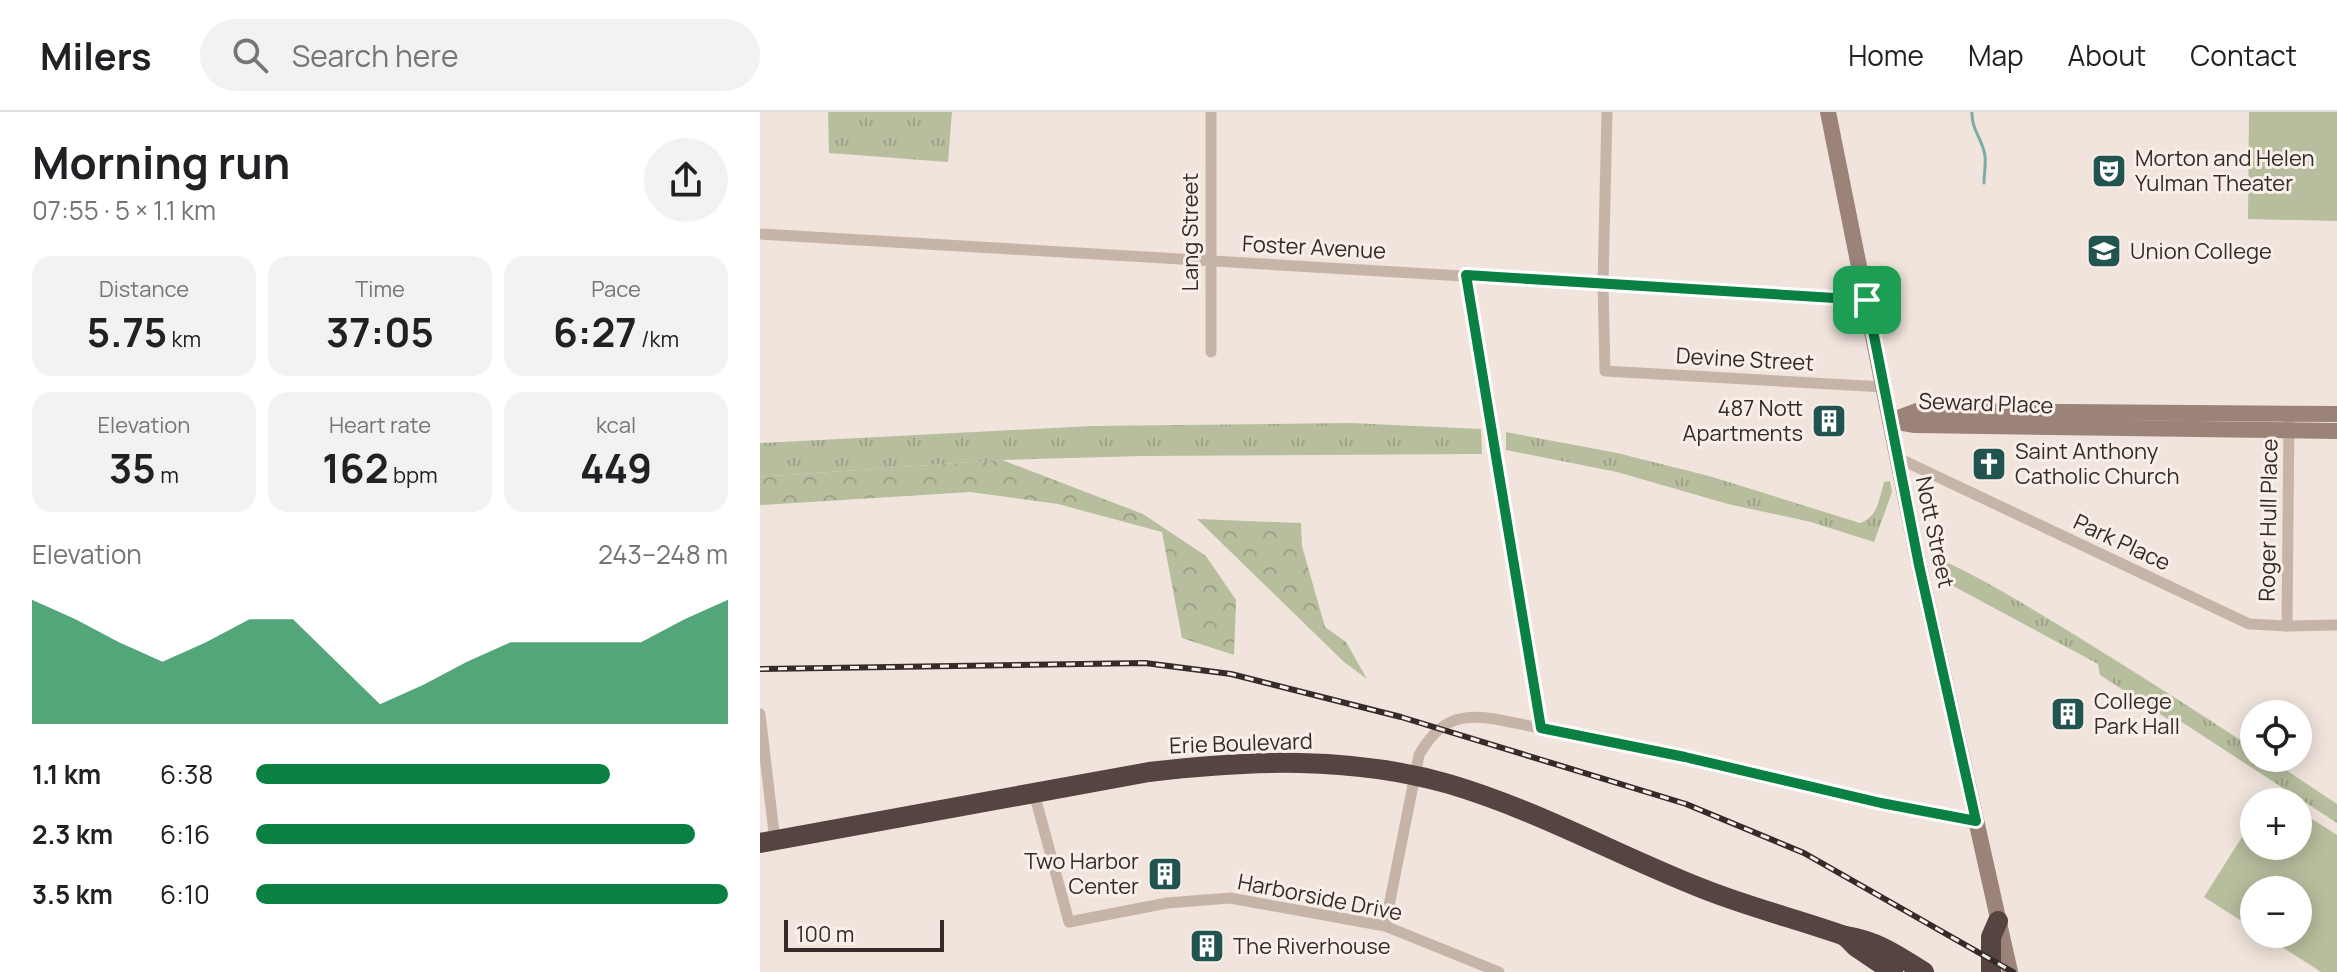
<!DOCTYPE html>
<meta charset="utf-8">
<style>
:root{--surface:#fff;--page:#f2f2f2;--text:#202124;--muted:#757577;--line:#e0e0e0;--accent:#0b8043}
body{margin:0;font-family:Manrope,sans-serif;background:var(--page);color:var(--text);height:100vh;display:flex;flex-direction:column;font-size:30px;white-space:nowrap}
*{box-sizing:border-box;margin:0}
p{font-size:26px;color:var(--muted)}
.icon{flex:none;width:44px;height:44px;fill:none;stroke:currentColor;stroke-width:2;stroke-linecap:round;stroke-linejoin:round}
.map{position:relative;flex:1;overflow:hidden}
.details{display:flex;flex-direction:column;background:var(--surface);width:760px}
.details>*{flex:none}
.tools{position:absolute;left:1480px;top:588px;display:grid;gap:16px}
.tools a{display:grid;place-items:center;width:72px;height:72px;border-radius:50%;background:var(--surface);box-shadow:0 4px 20px #0003;font-size:40px}
.scale{position:absolute;left:24px;bottom:20px;width:160px;box-sizing:border-box;padding-left:8px;border:4px solid #352b28;border-top:0;font-size:22px;line-height:28px;white-space:nowrap;color:#352b28;-webkit-text-stroke:6px #f8efe8;paint-order:stroke}
.pin{position:absolute;display:grid;place-items:center;width:68px;height:68px;color:#fff;margin:-34px;border-radius:16px;box-shadow:0 4px 12px #0006}
.round{display:grid;place-items:center;flex:none;width:84px;height:84px;border-radius:42px;background:var(--page)}
.head{display:flex;align-items:center;justify-content:space-between;height:136px;padding:0 32px}
h1{font-size:44px;font-weight:700;line-height:60px}
.figures{display:grid;grid-template-columns:repeat(3,1fr);gap:12px;height:136px;padding:8px 32px}
.figures div{display:grid;align-content:center;border-radius:20px;background:var(--page);text-align:center}
.figures b{font-size:40px;font-weight:700}
.figures small{font-size:22px;font-weight:400}
.figures p{font-size:22px}
.chart{height:224px;padding:16px 32px}
.chart p{display:flex;justify-content:space-between}
.chart svg{width:100%;height:144px;margin-top:8px;fill:var(--accent);opacity:.7}
ul{padding:0 32px;list-style:none;font-size:26px}
li{display:grid;grid-template-columns:128px 96px 1fr;align-items:center;height:60px}
li i{height:20px;border-radius:10px;background:var(--accent)}
header{display:flex;align-items:center;gap:48px;box-sizing:border-box;height:112px;padding:0 40px;background:var(--surface);border-bottom:2px solid var(--line)}
header strong{font-size:38px}
nav{display:flex;gap:44px;margin-inline-start:auto;font-size:28px}
.search{width:560px;height:72px;background:var(--page);display:flex;align-items:center;gap:20px;box-sizing:border-box;padding:0 28px;border-radius:44px;color:var(--muted);font-size:30px}
main{display:flex;flex:1;min-height:0}
.map>svg:first-child{display:block}
.grass{fill:#b6be9d}
.forest{fill:url(#forest-crowns)}
.park{fill:url(#park-tufts)}
.lines{fill:none;stroke-linecap:round;stroke-linejoin:round}
.stream{stroke:#7daba8;stroke-width:3}
.street{stroke:#c7b4a9;stroke-width:11}
.secondary{stroke:#9b837a;stroke-width:16}
.highway{stroke:#554440;stroke-width:20}
.rail-casing{stroke:#352b28;stroke-width:6}
.rail{stroke:#f8efe8;stroke-width:3;stroke-dasharray:9;stroke-linecap:butt}
.route-casing{stroke:#fff;stroke-width:16}
.route{stroke:#0b8043;stroke-width:10}
.labels{text-anchor:middle;dominant-baseline:central;stroke-width:6;stroke-linejoin:round;paint-order:stroke}
.poi-label{font-size:22px;fill:#352b28;stroke:#f8efe8;text-anchor:start}
.street-label{font-size:22px;fill:#352b28;stroke:#f8efe8}
</style>
<header>
<strong>Milers</strong>
<div class="search"><svg class="icon" aria-label="search" viewBox="0 0 24 24"><circle cx="10" cy="10" r="6"/><path d="M15 15l6 6"/></svg>Search here</div>
<nav><a>Home</a><a>Map</a><a>About</a><a>Contact</a></nav>
</header>
<main>
<section class="details">
<div class="head"><div><h1>Morning run</h1><p>07:55 · 5 × 1.1 km</p></div><a class="round"><svg class="icon" aria-label="share" viewBox="0 0 24 24"><path d="M12 15V3M7 8l5-5 5 5M5 13v7h14v-7"/></svg></a></div>
<div class="figures">
<div><p>Distance</p><b>5.75<small> km</small></b></div>
<div><p>Time</p><b>37:05</b></div>
<div><p>Pace</p><b>6:27<small> /km</small></b></div>
</div>
<div class="figures">
<div><p>Elevation</p><b>35<small> m</small></b></div>
<div><p>Heart rate</p><b>162<small> bpm</small></b></div>
<div><p>kcal</p><b>449</b></div>
</div>
<div class="chart"><p><span>Elevation</span>243–248 m</p>
<svg viewBox="0 0 160 44" preserveAspectRatio="none"><path d="M0 44V6L10 12L20 19L30 25L40 19L50 12L60 12L70 25L80 38L90 32L100 25L110 19L120 19L130 19L140 19L150 12L160 6V44z"/></svg>
</div>
<ul>
<li><b>1.1 km</b>6:38<i style="width:75%"></i></li>
<li><b>2.3 km</b>6:16<i style="width:93%"></i></li>
<li><b>3.5 km</b>6:10<i style="width:100%"></i></li>
</ul>
</section>
<div class="map">
<svg width="1577" height="860" viewBox="0 0 1577 860">
<defs>
<pattern id="forest-crowns" width="20" height="18" patternUnits="userSpaceOnUse" patternTransform="scale(2)"><rect width="20" height="18" fill="#b6be9d"/><path d="M2 6a3 3 0 1 1 6 0M12 15a3 3 0 1 1 6 0" fill="none" stroke="#9da387"/></pattern>
<pattern id="park-tufts" width="24" height="20" patternUnits="userSpaceOnUse" patternTransform="scale(2)"><rect width="24" height="20" fill="#b6be9d"/><path d="M3 7l-1-3M5 7V3M7 7l1-3M15 17l-1-3M17 17v-4M19 17l1-3" fill="none" stroke="#9da387"/></pattern>
</defs>
<rect width="100%" height="100%" fill="#f0e4dc"/>
<g class="grass">
<polygon points="1489,0 1577,0 1577,109 1488,107"/>
<polygon points="1538,698 1577,723 1577,860 1561,860 1502,822 1538,822 1538,778 1494,778 1494,817 1444,785 1494,706 1494,734 1538,734"/>
</g>
<g class="forest">
<polygon points="242,348 383,402 446,444 476,488 474,543 422,526 402,420 298,392 210,380 0,393 0,365"/>
<polygon points="437,407 541,411 542,434 565,515 586,530 607,567 584,550"/>
</g>
<g class="park">
<polygon points="68,0 192,0 188,50 69,41"/>
<polygon points="590,311 721,317 722,342 383,344 242,348 0,365 0,331 332,314"/>
<path d="M 746,320 L 857,341 L 949,364 L 1100,411 C 1118,405 1119,387 1124,370 L 1130,369 L 1132,380 L 1114,430 L 1051,410 L 968,392 L 857,360 L 746,338 Z"/>
<path d="M 1172,444 C 1218,463 1260,490 1302,515 C 1367,555 1430,595 1494,637 L 1494,646 L 1508,646 L 1577,692 L 1577,711 L 1417,607 L 1414,611 L 1340,563 L 1338,552 L 1184,469 L 1176,464 Z"/>
</g>
<g class="lines">
<path class="stream" d="M 1212,0 C 1211,17 1223,28 1225,44 C 1226,53 1224,62 1224,71"/>
<g class="street">
<polyline points="847,0 843,172 845,259 1124,275"/>
<polyline points="0,122 1107,188"/>
<polyline points="706,163 781,616"/>
<polyline points="451,240 451,0"/>
<polyline points="1138,346 1489,512 1527,514 1577,513"/>
<polyline points="1527,514 1529,302"/>
<polyline points="0,602 15,729"/>
<polyline points="274,681 309,810 407,791 470,786 625,814 739,860"/>
<path d="M 625,814 L 659,643 C 678,610 697,601 735,607 L 925,645 L 1121,691 L 1216,709"/>
</g>
<g class="secondary">
<polyline points="1068,0 1159,453 1250,860"/>
<polyline points="1130,309 1157,299 1577,302"/>
<polyline points="1132,309 1155,313 1577,319"/>
</g>
<g class="highway">
<path d="M 0,731 L 389,660 C 489,648 591,644 689,672 C 777,698 857,743 941,776 C 988,795 1037,807 1085,824 C 1117,829 1137,843 1164,860"/>
<polyline points="1085,824 1096,835 1133,860"/>
<polyline points="1231,860 1231,825 1238,809"/>
</g>
<g class="rail-casing">
<polyline id="rail" points="0,557 385,551 471,562 641,605 926,692 1044,741 1253,860"/>
</g>
<use href="#rail" class="rail"/>
</g>
<g class="lines">
<g class="route-casing">
<polygon id="route" points="706,163 1107,188 1159,453 1216,709 1121,691 925,645 781,616"/>
</g>
<use href="#route" class="route"/>
</g>
<defs>
<g id="theatre-square" transform="scale(1.8)"><rect x="-9" y="-9" width="18" height="18" rx="4" fill="#215351" stroke="#f8efe8"/><path d="M-5-5.5Q0-4 5-5.5V0Q5 5 0 6Q-5 5-5 0ZM-3.3-2.5H-1v1.5H-3.3ZM1-2.5H3.3v1.5H1ZM-2.8 1Q0 5.5 2.8 1Z" fill="#fff"/></g>
<g id="university-square" transform="scale(1.8)"><rect x="-9" y="-9" width="18" height="18" rx="4" fill="#215351" stroke="#f8efe8"/><path d="M0-5L7-2L0 1L-7-2ZM-4 1L0 2.5L4 1V4Q0 6-4 4Z" fill="#fff"/></g>
<g id="building-square" transform="scale(1.8)"><rect x="-9" y="-9" width="18" height="18" rx="4" fill="#215351" stroke="#f8efe8"/><path d="M-4-6H4V6H1V3H-1V6H-4ZM-2.5-4.3h1.7v1.8h-1.7ZM.8-4.3h1.7v1.8H.8ZM-2.5-1h1.7V.8h-1.7ZM.8-1h1.7V.8H.8Z" fill="#fff"/></g>
<g id="church-square" transform="scale(1.8)"><rect x="-9" y="-9" width="18" height="18" rx="4" fill="#215351" stroke="#f8efe8"/><path d="M-1.2-6h2.4v3.5h3.3v2.4h-3.3V6h-2.4V-.1h-3.3v-2.4h3.3Z" fill="#fff"/></g>
</defs>
<g fill-rule="evenodd">
<use href="#theatre-square" x="1349" y="59"/>
<use href="#university-square" x="1344" y="139"/>
<use href="#building-square" x="1069" y="309"/>
<use href="#church-square" x="1229" y="352"/>
<use href="#building-square" x="1308" y="602"/>
<use href="#building-square" x="405" y="762"/>
<use href="#building-square" x="447" y="834"/>
</g>
<g class="labels">
<g class="poi-label">
<text x="1375" y="46">Morton and Helen<tspan x="1375" dy="25">Yulman Theater</tspan></text>
<text x="1370" y="139">Union College</text>
<text x="1043" y="296" text-anchor="end">487 Nott<tspan x="1043" dy="25">Apartments</tspan></text>
<text x="1255" y="339">Saint Anthony<tspan x="1255" dy="25">Catholic Church</tspan></text>
<text x="1334" y="589">College<tspan x="1334" dy="25">Park Hall</tspan></text>
<text x="379" y="749" text-anchor="end">Two Harbor<tspan x="379" dy="25">Center</tspan></text>
<text x="473" y="834">The Riverhouse</text>
</g>
<g class="street-label">
<text transform="translate(430 120) rotate(-90)">Lang Street</text>
<text transform="translate(554 135) rotate(3)">Foster Avenue</text>
<text transform="translate(985 247) rotate(3)">Devine Street</text>
<text transform="translate(1226 291) rotate(2)">Seward Place</text>
<text transform="translate(1508 408) rotate(-89)">Roger Hull Place</text>
<text transform="translate(1175 420) rotate(78)">Nott Street</text>
<text transform="translate(1362 430) rotate(25)">Park Place</text>
<text transform="translate(481 631) rotate(-2)">Erie Boulevard</text>
<text transform="translate(560 785) rotate(11)">Harborside Drive</text>
</g>
</g>
</svg>
<div class="tools">
<a><svg class="icon" aria-label="locate" viewBox="0 0 24 24"><circle cx="12" cy="12" r="6"/><path d="M12 2v4M12 18v4M2 12h4M18 12h4"/></svg></a>
<a>+</a>
<a>−</a>
</div>
<div class="scale">100 m</div>
<div class="pin" style="left:1107px;top:188px;background:#1e9e55"><svg class="icon" aria-label="arrive" viewBox="0 0 24 24"><path d="M6 21V4h12l-3 4 3 4H6"/></svg></div>
</div>
</main>
